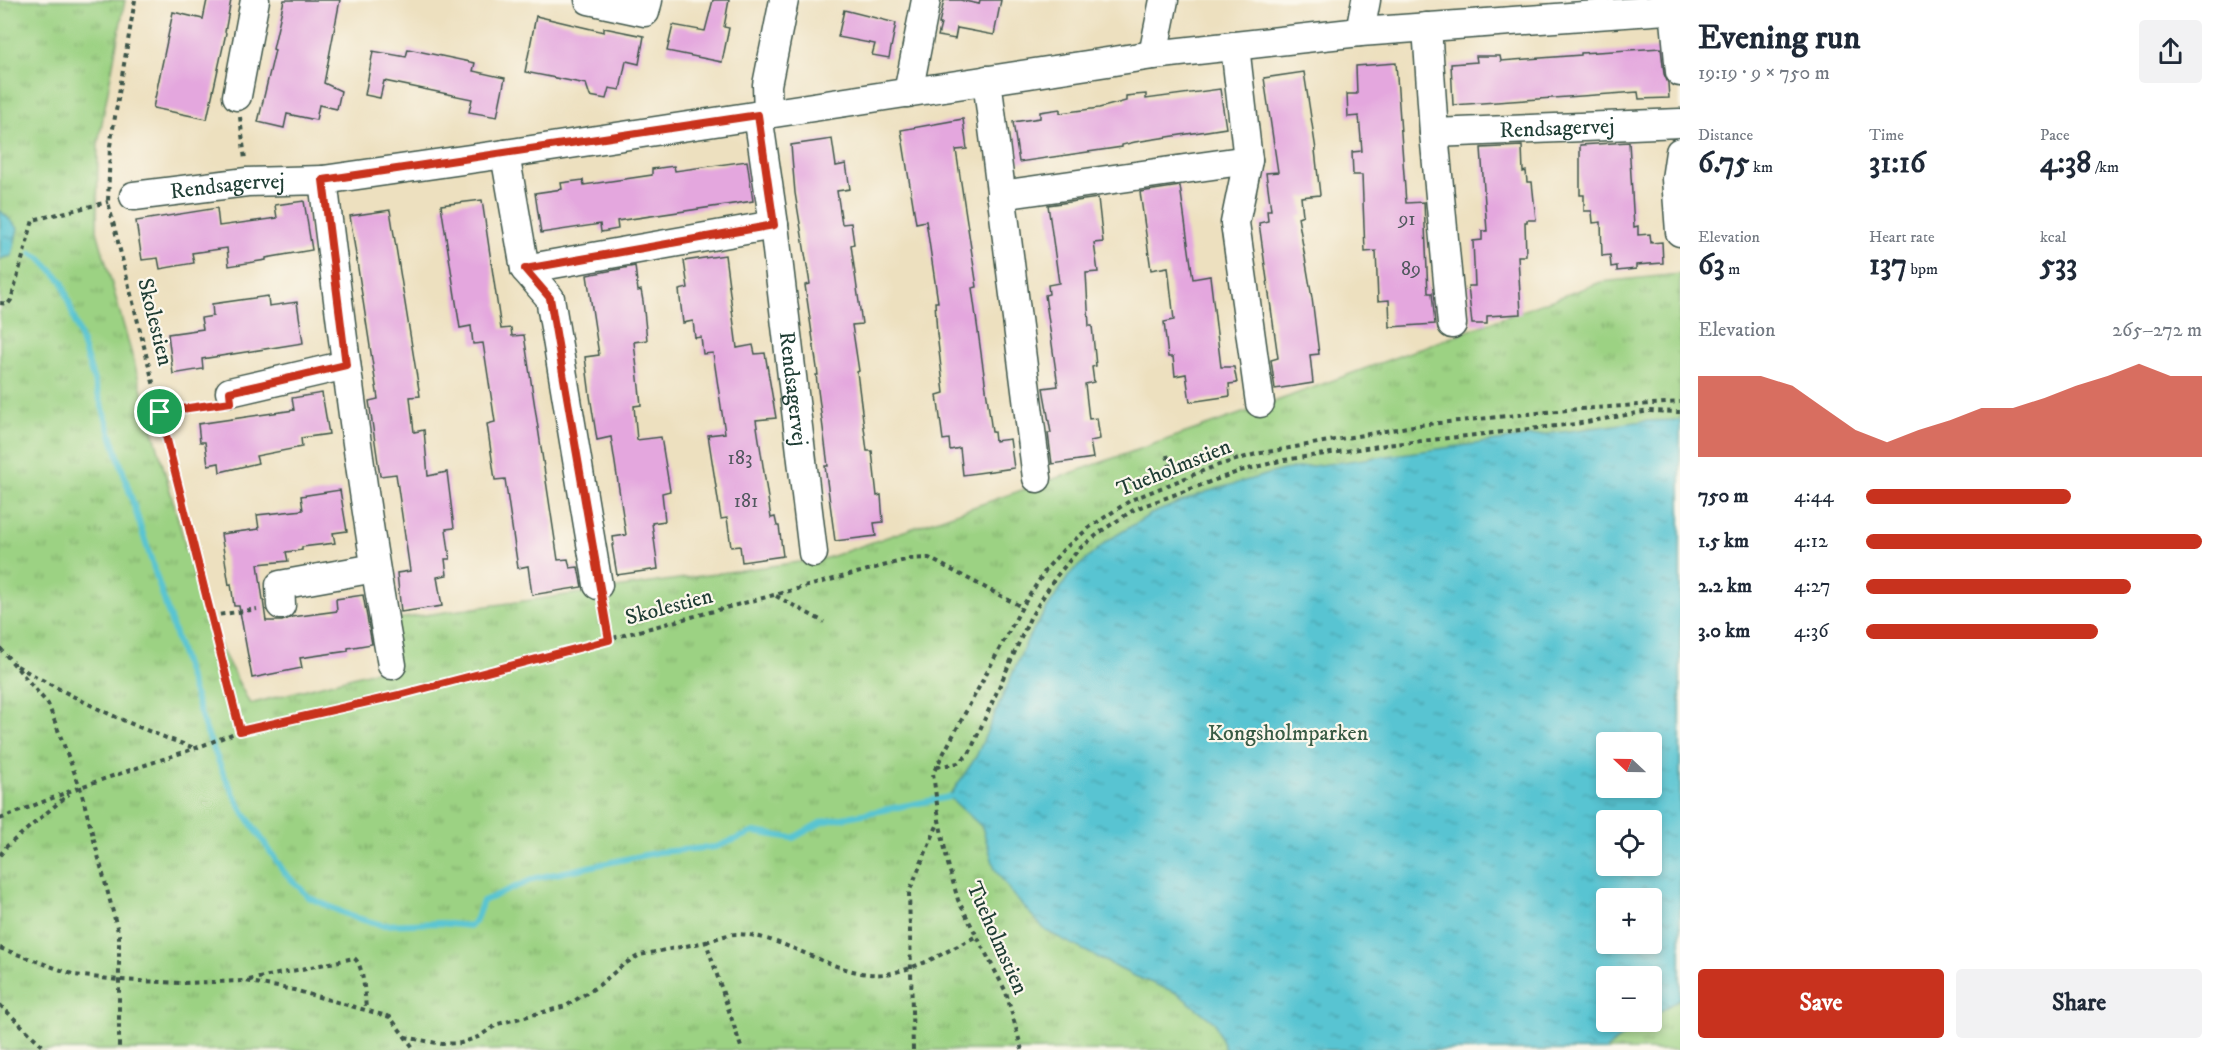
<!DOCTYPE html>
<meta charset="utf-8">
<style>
:root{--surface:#fff;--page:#f2f2f3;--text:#1f2937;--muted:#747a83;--accent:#c8321e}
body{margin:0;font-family:"IM FELL DW Pica",serif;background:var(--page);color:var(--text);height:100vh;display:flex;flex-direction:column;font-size:22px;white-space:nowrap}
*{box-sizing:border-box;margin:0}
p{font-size:20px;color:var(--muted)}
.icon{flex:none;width:33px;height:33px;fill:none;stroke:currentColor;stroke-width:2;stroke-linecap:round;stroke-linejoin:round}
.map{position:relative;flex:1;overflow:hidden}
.sheet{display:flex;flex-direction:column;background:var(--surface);width:540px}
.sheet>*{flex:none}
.needle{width:39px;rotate:292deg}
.tools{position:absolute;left:1596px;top:732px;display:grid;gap:12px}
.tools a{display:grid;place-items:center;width:66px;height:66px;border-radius:6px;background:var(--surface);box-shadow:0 3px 9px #0003;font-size:30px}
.pin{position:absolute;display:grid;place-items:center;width:51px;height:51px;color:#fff;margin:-26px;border:3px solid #fff;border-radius:50%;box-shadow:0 2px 6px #0007}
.round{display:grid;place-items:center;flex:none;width:63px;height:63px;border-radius:6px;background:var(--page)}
.headline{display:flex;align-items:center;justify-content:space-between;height:102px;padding:0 18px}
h1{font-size:33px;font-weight:700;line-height:45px}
.metrics{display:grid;grid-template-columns:repeat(3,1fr);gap:9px;height:102px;padding:6px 18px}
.metrics div{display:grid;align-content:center}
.metrics b{font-size:30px;font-weight:700}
.metrics small{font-size:16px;font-weight:400}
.metrics p{font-size:16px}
.chart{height:168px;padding:12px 18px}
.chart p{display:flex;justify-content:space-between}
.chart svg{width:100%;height:108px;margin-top:6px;fill:var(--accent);opacity:.7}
.action{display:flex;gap:12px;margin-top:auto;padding:12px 18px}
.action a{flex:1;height:69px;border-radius:6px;background:var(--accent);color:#fff;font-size:24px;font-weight:700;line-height:69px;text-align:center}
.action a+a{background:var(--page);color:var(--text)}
ul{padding:0 18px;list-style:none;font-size:20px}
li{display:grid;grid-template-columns:96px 72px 1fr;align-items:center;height:45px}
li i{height:15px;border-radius:8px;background:var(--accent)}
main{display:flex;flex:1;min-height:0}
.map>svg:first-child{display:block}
.park{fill:url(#park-tufts);stroke:#5e885c;stroke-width:1.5;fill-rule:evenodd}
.water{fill:url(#water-ripples);stroke:#3c8083;stroke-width:1.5;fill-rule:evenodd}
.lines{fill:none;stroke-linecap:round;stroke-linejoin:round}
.stream{stroke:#59c4d2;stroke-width:6}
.building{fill:#e4a7de}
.minor-casing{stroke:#3e5549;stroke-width:31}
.path{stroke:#3e5549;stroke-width:4;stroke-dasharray:4.5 4.5;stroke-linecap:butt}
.minor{stroke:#fff;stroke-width:28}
.route-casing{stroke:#fff;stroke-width:12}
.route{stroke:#c8321e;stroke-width:8}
.labels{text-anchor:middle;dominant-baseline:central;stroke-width:4.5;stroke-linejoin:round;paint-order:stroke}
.number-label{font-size:20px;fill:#50585e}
.street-label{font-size:22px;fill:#1f3d34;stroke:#fbf7ec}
.park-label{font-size:22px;fill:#385b44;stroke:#fbf7ec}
</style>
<main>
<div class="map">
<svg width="1680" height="1050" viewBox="0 0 1680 1050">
<defs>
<pattern id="park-tufts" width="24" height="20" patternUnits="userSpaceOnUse" patternTransform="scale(1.5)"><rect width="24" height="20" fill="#9cd283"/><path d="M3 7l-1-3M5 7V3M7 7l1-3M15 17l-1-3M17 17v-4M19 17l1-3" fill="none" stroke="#7fac6c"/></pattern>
<pattern id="water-ripples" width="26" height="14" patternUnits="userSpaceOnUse" patternTransform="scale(1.5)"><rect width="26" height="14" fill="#59c4d2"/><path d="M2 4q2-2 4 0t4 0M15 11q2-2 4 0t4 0" fill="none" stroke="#49a0ab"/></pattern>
</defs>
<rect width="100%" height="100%" fill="#fbf7ec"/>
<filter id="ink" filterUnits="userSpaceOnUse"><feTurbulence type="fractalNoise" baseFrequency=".0167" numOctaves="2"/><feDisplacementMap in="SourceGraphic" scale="12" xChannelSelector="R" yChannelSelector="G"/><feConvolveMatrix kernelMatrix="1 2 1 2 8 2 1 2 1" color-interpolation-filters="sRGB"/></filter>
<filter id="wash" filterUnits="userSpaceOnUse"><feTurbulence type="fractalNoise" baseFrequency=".008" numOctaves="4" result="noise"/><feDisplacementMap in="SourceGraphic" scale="24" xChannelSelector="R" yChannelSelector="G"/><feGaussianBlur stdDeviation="1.35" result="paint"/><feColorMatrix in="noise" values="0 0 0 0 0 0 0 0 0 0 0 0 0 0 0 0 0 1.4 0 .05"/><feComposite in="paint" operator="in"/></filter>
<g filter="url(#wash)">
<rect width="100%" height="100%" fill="#ede0bf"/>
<path class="park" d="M 0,0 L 125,0 L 98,144 L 97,231 L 207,622 L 250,704 L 379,670 L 390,620 L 827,558 L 1263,406 L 1601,282 L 1680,274 L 1680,1050 L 0,1050 ZM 1606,742 L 1652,742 L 1652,788 L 1606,788 ZM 1606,820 L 1652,820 L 1652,866 L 1606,866 ZM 1606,898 L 1652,898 L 1652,944 L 1606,944 ZM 1606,976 L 1652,976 L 1652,1022 L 1606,1022 Z"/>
<g class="water">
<polygon points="0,210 18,228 12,256 0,259"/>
<path d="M 1680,420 L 1680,998 L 1652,1017 L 1652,976 L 1606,976 L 1606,1022 L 1645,1022 L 1616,1041 L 1606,1050 L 1225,1050 L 1215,1023 L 1177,993 L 1132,975 L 1046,931 L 1013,895 L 995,869 L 982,827 L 949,797 L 976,757 L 1029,636 L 1070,574 L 1107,541 L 1151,514 L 1206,492 L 1283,470 L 1644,421 ZM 1606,742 L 1652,742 L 1652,788 L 1606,788 ZM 1606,820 L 1652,820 L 1652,866 L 1606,866 ZM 1606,898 L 1652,898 L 1652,944 L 1606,944 Z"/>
</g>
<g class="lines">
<polyline class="stream" points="31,253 41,259 62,281 205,728 224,775 241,808 284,872 310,898 353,917 382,925 439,923 471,926 477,917 483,901 536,878 659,852 716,847 754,832 793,838 822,822 949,797"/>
</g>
<g id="blocks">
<g class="building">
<polygon points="207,0 231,0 225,32 226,33 207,119 153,108 173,12 203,19"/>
<polygon points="284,0 340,0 324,83 341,91 337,109 319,105 316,120 287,114 284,128 258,122 275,50 273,49"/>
<polygon points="713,0 729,0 724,27 729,28 722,62 667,51 673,25 705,31"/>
<polygon points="944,0 960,0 979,4 980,0 1001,0 994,35 957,28 955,39 938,36 941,24 939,24"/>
<polygon points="844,10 896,23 889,58 872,55 875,44 838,37"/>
<polygon points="536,16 604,32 604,28 644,36 639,64 626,61 620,90 609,88 606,99 590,96 586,84 525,72"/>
<polygon points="1661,48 1664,74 1668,83 1669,98 1639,99 1638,92 1453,105 1451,64 1477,62 1476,56 1500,56 1501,61 1581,55 1581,53"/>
<polygon points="408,49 475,63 473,71 505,78 497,117 469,112 472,99 384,81 380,98 365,95 373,51 406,57"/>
<polygon points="1396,63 1406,203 1424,202 1428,293 1432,293 1435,324 1390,327 1389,300 1378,301 1376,251 1365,252 1362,175 1353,175 1352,152 1362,151 1359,116 1348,117 1347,94 1357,94 1356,66"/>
<polygon points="1304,72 1316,150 1315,150 1320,195 1301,197 1303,215 1298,217 1312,298 1319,354 1310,355 1313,383 1275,389 1271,360 1278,358 1259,223 1268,221 1267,210 1271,210 1266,173 1278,172 1264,78"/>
<polygon points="1220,89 1226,128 1135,142 1122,145 1122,147 1019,162 1013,122 1040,118 1040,112 1060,109 1060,113 1099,108 1126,101 1126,96 1135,95 1146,94 1146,99"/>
<polygon points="963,119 967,149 956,150 977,287 972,288 992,432 994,432 995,441 1010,439 1014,468 963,475 960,448 950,450 949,439 943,440 937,395 944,393 937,334 935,302 938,302 926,221 916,223 901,130"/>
<polygon points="832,139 836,166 846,164 850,189 837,191 842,224 851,223 854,244 851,245 862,324 852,325 859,371 857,372 867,451 872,451 877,496 881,495 883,522 874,523 876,536 835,541 825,466 828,466 816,375 818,375 805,285 810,284 795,193 791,145"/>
<polygon points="1629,142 1634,227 1638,226 1638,235 1650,234 1651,243 1662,242 1663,263 1636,265 1636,269 1617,271 1617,266 1611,267 1610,255 1602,256 1601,222 1593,223 1592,211 1584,211 1584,195 1580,195 1580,145"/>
<polygon points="1522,146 1523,172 1526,171 1527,182 1532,182 1536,220 1527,220 1527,222 1525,222 1526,256 1518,256 1521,314 1487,316 1487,324 1472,324 1468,286 1475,286 1473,241 1482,240 1482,231 1487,231 1481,148"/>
<polygon points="747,161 753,201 617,221 618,229 601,232 600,224 541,233 535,193 562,189 561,183 583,180 584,185 652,175 652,169 674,166 675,171"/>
<polygon points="1180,186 1193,279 1210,276 1221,367 1234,367 1237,383 1229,384 1230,396 1190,402 1186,374 1175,376 1173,357 1168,357 1164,322 1174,320 1168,267 1151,270 1140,192"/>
<polygon points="1098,198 1103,242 1094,243 1098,272 1086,273 1089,326 1092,326 1096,366 1092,367 1094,382 1085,384 1089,419 1097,418 1100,439 1090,441 1093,458 1052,464 1048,433 1051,433 1043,388 1058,386 1045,295 1049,294 1048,285 1059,283 1048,205"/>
<polygon points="482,200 501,329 511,328 512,336 524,335 558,560 568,559 570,568 578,567 582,587 532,595 528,566 518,568 505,479 495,480 487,424 495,422 483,343 473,344 471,326 460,328 441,205"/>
<polygon points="304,201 312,250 266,258 266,260 229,266 227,248 192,253 194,263 160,269 158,258 142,260 136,221 217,208 219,226 277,218 275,205"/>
<polygon points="390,210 420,396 410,397 414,432 424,430 428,476 447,472 454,528 446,529 450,559 445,559 447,575 437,577 442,606 401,612 397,573 410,571 396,474 380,476 369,401 378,399 350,216"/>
<polygon points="725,255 737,348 753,345 755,354 765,353 776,418 756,420 771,518 775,517 777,526 779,526 783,556 742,562 740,546 731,547 727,518 721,519 708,435 725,433 713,353 703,354 701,337 695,338 693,321 683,323 679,290 688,288 684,261"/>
<polygon points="635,266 638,291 641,290 643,301 647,340 634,342 641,405 634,406 637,440 661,437 670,491 662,493 665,521 652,523 658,569 617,575 612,545 614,545 613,537 626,535 611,437 597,440 590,396 585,357 599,355 587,275"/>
<polygon points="268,296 269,306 297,302 303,343 202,359 203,369 173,374 168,334 203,329 201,318 213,316 212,304"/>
<polygon points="322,393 329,434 301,438 302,447 256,456 258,463 220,472 219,463 208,465 205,442 200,442 198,424 294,410 292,398"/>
<polygon points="340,490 347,531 333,533 335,543 302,547 302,550 286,552 288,561 258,564 266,621 282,621 292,617 337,611 336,599 363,595 372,644 348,648 348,651 300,658 302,668 252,678 239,606 234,606 231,584 229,585 221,534 259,529 257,515 303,510 301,496"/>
</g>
</g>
</g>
<g filter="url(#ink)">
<use href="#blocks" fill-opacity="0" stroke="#3e5549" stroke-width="1.5"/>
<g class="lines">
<g class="minor-casing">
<g id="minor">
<polyline points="589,0 645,12 648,0"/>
<polyline points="1675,0 1674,9 1680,72"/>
<polyline points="1427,27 1434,133 1452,324"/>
<polyline points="1360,32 1366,0"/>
<polyline points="1235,46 1248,160 1235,223 1260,403"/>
<polyline points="1153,55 1164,0"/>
<polyline points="987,80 1037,478"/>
<polyline points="908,93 926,0"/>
<polyline points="237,96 255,0"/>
<polyline points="768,113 767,85 784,0"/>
<path id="s1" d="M 758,115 L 774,225 L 813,553"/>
<path id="s2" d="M 1434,133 L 1680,123"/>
<polyline points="1680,152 1676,179 1680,232"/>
<polyline points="505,154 525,269 550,298 598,585"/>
<polyline points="323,180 505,154 1153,55 1360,32 1680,9"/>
<polyline points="1001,195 1248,160"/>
<path id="s3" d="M 134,196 L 247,182 L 323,180 C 343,342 363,504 392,665"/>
<polyline points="525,269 774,225"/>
<polyline points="230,392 346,365"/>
<polyline points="281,605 280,585 375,568"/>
</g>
</g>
<g class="path">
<polyline points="135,0 110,146 108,202 240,731 399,695 909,559 929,558 1022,607"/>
<polyline points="240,117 245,160"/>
<polyline points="0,303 8,304 11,300 33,220 108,202"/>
<polyline points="160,412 213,404"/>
<polyline points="1167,455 1174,481"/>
<polyline points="776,596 824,622"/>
<polyline points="602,606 609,640"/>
<polyline points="211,616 257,609"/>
<polyline points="0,648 48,704 80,787 119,935 119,1050"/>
<path d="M 17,666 C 76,699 131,727 195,748"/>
<polyline points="937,767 958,763 969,754 1030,618 1055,578 1079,549 1103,530 1135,509 1240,471 1284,460 1386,445 1575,424 1649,411 1680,412"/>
<polyline points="0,819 80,787 196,748 240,731"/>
<polyline points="0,855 7,846 69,794"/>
<path d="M 706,942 C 715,939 727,934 737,934 C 782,935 824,969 869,974 C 905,978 946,951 977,936"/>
<polyline points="0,948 75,975 119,980 182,983 245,981 294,990 390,1017 415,1050"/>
<path d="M 249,980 L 354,958 C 364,965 365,997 366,1010"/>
<polyline points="0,1005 47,1050"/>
<polyline points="405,1037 442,1044 461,1043 478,1037 498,1024 566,1006 598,986 623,965 640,955 706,942 742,1050"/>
<polyline points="913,1050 909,892 939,821"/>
<polyline points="1022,1050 1006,992 958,900 948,864 939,820 933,773 1022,607 1047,568 1064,549 1090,527 1131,500 1215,466 1256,454 1419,425 1567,410 1680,402"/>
</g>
<use href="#minor" class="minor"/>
</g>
</g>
<g class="lines" filter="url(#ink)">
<g class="route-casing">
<polygon id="route" points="758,115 774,225 525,269 550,298 609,640 399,695 240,731 160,412 231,402 230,392 346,365 323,180"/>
</g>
<use href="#route" class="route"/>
</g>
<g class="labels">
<g class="number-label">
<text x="1407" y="219">91</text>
<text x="1411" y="269">89</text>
<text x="740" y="458">183</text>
<text x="746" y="501">181</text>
</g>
<g class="street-label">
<text stroke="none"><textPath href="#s2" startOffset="123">Rendsagervej</textPath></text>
<text stroke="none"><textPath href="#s3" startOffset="94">Rendsagervej</textPath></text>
<text transform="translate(155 322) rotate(76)">Skolestien</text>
<text stroke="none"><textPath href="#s1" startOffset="276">Rendsagervej</textPath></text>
<text transform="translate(1174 468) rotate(-22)">Tueholmstien</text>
<text transform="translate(669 607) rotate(-15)">Skolestien</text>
<text transform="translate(997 938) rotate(66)">Tueholmstien</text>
</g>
<g class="park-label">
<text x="1288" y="733">Kongsholmparken</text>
</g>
</g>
</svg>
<div class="tools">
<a><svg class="needle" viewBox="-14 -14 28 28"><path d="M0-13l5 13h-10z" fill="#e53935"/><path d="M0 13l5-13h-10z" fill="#747a83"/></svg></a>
<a><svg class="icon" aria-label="locate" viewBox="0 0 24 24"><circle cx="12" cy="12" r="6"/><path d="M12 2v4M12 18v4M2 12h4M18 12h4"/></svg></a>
<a>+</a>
<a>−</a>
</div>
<div class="pin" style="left:160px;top:412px;background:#1e9e55"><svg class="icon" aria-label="arrive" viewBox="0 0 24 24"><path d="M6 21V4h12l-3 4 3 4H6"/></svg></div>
</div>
<section class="sheet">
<div class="headline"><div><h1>Evening run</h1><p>19:19 · 9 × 750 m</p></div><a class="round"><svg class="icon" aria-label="share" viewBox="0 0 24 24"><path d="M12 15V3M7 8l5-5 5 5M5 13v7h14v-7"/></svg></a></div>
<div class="metrics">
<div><p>Distance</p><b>6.75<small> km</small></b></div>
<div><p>Time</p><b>31:16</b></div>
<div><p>Pace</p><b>4:38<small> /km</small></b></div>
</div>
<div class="metrics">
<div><p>Elevation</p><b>63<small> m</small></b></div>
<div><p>Heart rate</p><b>137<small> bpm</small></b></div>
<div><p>kcal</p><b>533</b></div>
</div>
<div class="chart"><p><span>Elevation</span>265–272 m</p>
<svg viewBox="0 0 160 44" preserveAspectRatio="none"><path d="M0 44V11L10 11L20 11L30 15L40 24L50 33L60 38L70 33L80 29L90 24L100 24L110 20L120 15L130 11L140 6L150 11L160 11V44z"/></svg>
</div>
<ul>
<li><b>750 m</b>4:44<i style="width:61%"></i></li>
<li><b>1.5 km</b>4:12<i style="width:100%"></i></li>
<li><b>2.2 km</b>4:27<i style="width:79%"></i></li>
<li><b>3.0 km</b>4:36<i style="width:69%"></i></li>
</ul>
<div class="action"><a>Save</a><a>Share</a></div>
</section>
</main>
